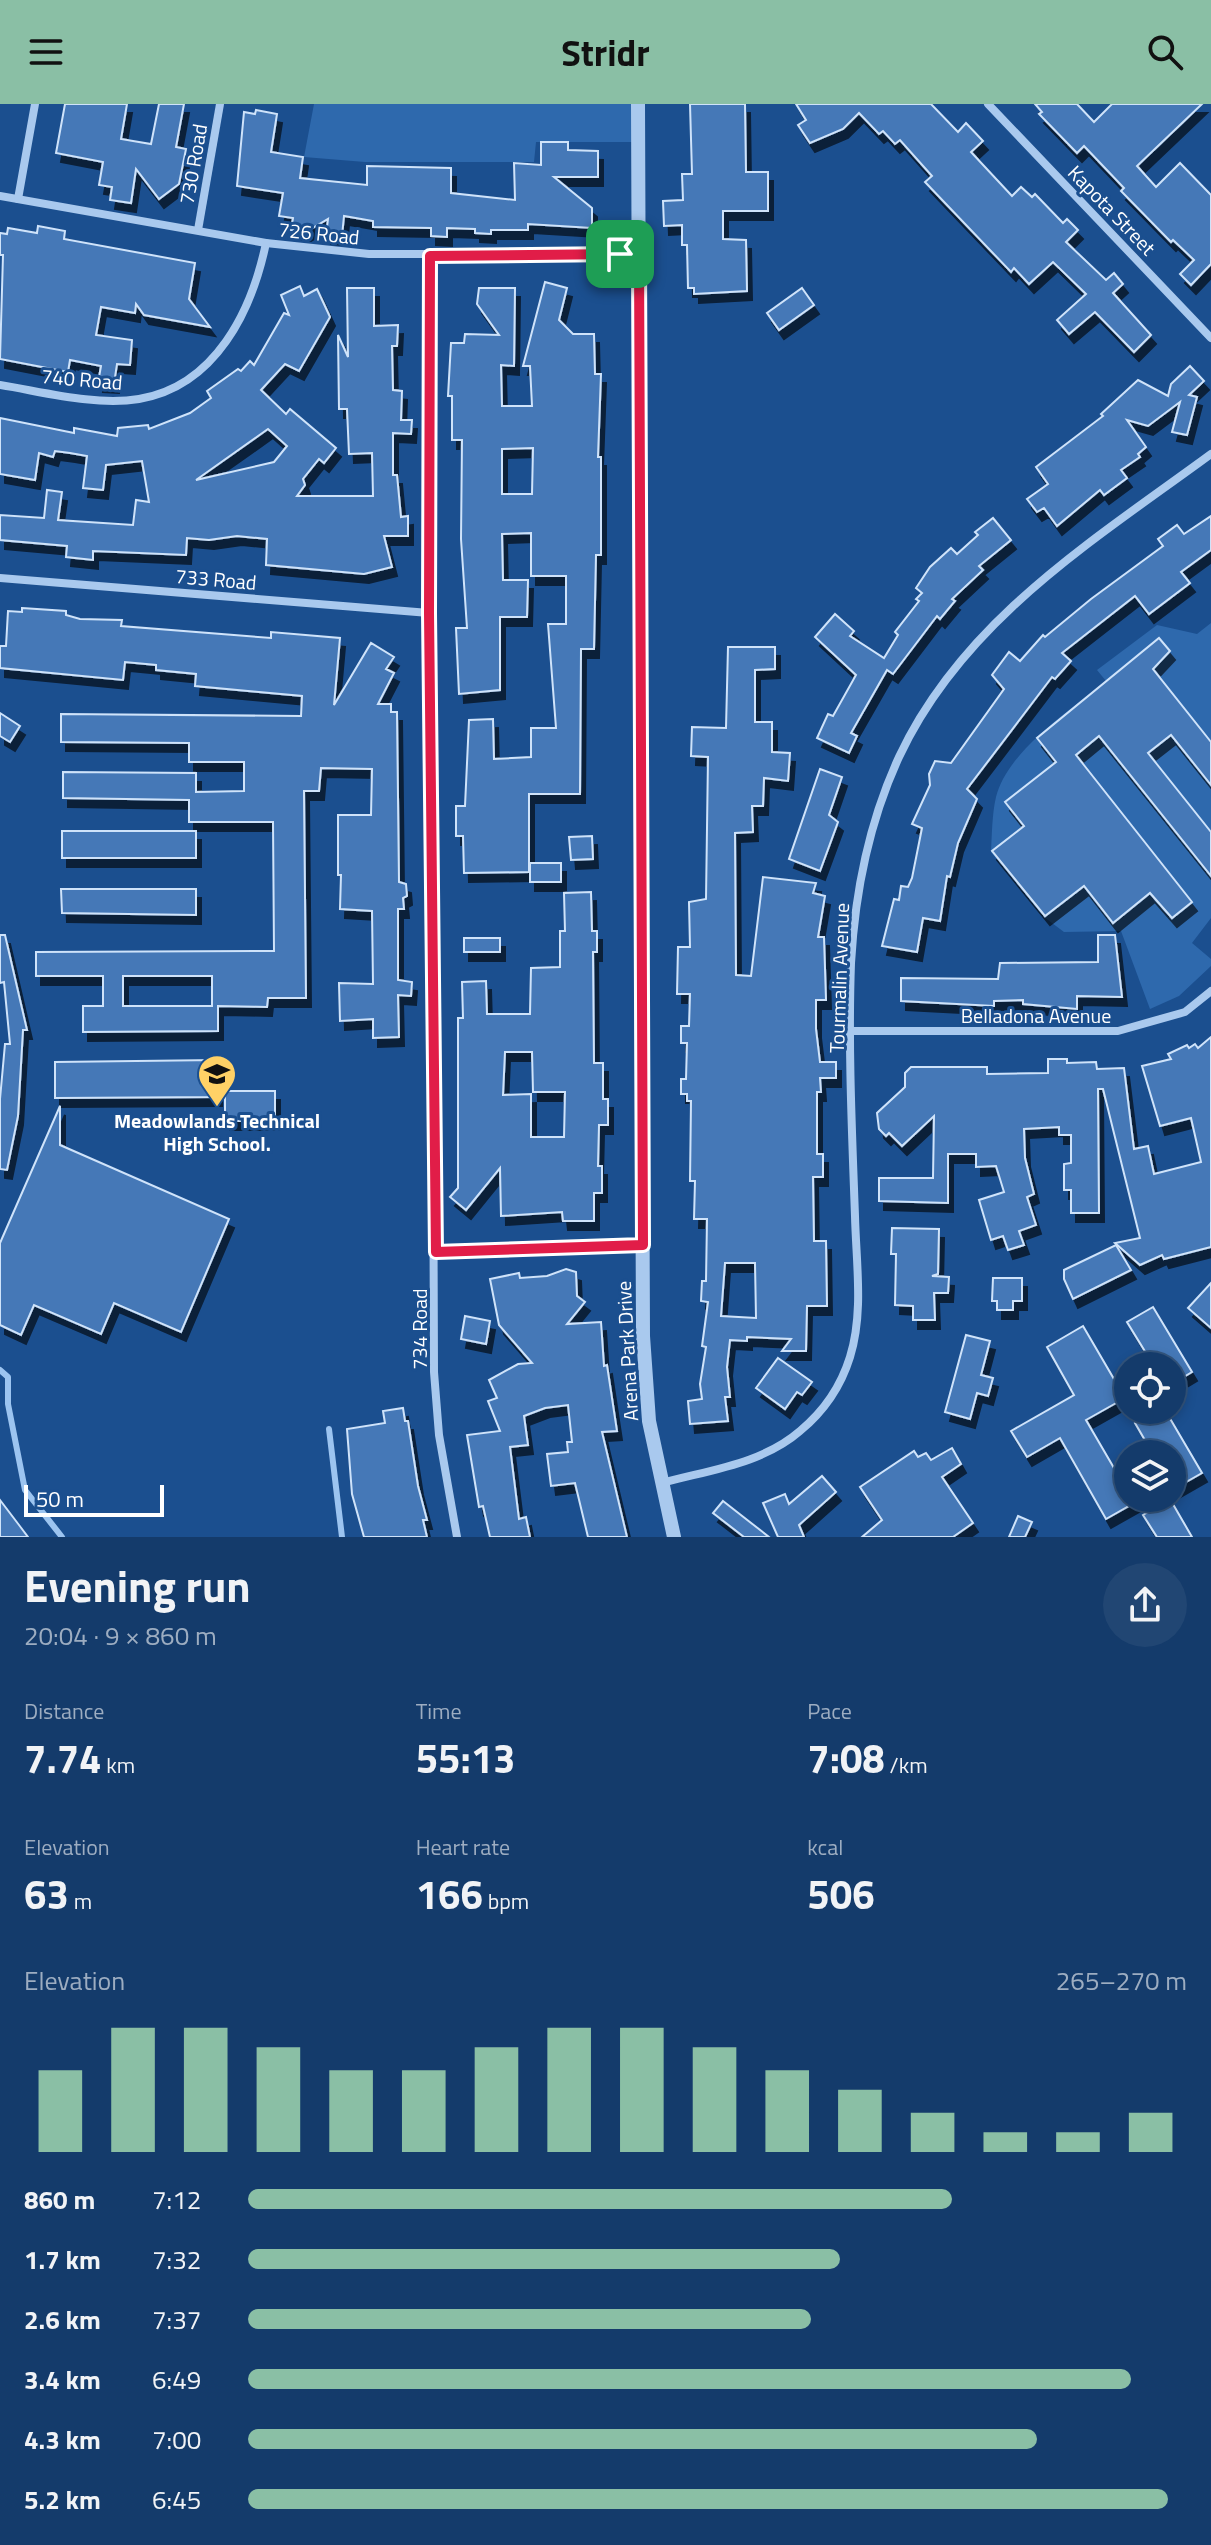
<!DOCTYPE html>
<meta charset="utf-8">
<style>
:root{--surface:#143b6b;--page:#214673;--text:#f1f3f6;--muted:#9dadc1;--line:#33557e;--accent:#8abfa5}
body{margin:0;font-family:"Titillium Web",sans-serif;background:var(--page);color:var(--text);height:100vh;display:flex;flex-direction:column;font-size:30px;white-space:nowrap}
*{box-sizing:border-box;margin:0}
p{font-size:26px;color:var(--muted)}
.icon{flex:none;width:44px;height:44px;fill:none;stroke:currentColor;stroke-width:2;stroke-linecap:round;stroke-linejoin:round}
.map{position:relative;height:1433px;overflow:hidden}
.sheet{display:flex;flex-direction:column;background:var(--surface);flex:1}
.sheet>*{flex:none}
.controls{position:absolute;left:1114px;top:1248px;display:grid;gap:16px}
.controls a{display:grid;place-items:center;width:72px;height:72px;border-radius:50%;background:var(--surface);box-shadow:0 4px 12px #0003,0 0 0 2px var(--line);font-size:40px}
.scale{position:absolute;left:24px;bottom:20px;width:140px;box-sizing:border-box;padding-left:8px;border:4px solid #fff;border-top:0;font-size:22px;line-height:28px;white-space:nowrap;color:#fff;-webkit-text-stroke:6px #1b4f8f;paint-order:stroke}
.pin{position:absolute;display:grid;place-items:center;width:68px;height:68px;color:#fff;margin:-34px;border-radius:16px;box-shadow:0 4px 12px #0006}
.round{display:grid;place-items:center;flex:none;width:84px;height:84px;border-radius:42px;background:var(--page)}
.headline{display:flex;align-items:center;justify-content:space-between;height:136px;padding:0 24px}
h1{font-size:44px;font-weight:700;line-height:60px}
.figures{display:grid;grid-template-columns:repeat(3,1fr);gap:12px;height:136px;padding:8px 24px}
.figures div{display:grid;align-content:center}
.figures b{font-size:40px;font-weight:700}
.figures small{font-size:22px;font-weight:400}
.figures p{font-size:22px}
.chart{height:224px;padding:16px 24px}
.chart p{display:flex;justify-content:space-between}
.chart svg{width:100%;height:144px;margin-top:8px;stroke:var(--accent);stroke-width:6}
ul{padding:0 24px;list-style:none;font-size:26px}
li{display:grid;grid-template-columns:128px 96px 1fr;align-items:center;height:60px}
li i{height:20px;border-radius:10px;background:var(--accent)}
header{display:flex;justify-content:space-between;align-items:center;height:104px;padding:0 24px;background:var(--accent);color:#111;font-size:36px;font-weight:700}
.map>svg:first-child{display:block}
.green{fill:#2e69ad}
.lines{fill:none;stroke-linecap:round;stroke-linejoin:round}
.stream{stroke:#9cc4f0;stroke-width:6}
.building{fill:#4478b7;stroke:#cfe3fa;stroke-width:2;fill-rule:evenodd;filter:url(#shadow)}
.minor{stroke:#a9c9ee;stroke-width:8}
.tertiary{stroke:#a9c9ee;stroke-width:14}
.route-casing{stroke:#fff;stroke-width:16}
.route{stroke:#e11d48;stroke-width:10}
.labels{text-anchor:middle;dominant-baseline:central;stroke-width:6;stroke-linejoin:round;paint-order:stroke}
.street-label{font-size:20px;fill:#fff;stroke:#1b4f8f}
.poi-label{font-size:20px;font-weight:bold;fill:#fff;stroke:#1b4f8f}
</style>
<header><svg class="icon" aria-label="menu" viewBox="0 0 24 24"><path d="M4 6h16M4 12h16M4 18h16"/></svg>Stridr<svg class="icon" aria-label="search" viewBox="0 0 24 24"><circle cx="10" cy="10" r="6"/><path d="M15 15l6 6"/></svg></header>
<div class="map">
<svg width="1211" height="1433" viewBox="0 0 1211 1433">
<defs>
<filter id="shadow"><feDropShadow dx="5" dy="9" stdDeviation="0" flood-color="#0009"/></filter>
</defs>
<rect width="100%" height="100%" fill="#1b4f8f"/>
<g class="green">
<polygon points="314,0 639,0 639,38 536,38 534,58 365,58 304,53"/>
<path d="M 1211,519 L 1211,814 L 1192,839 L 1211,855 L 1211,862 L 1179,892 L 1150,905 L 1121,827 L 1064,828 L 1044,813 L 991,748 C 992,730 992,710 996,693 C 1008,646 1071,606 1106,577 L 1097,566 L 1157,521 L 1197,530 Z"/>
</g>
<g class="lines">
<g class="stream">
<polyline points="0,1266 8,1273 8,1300 25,1386 62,1433"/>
<polyline points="329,1325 342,1433"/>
</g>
</g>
<g class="building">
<polygon points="65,0 127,0 121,35 151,40 159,0 184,0 176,43 186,45 179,80 159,95 136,65 131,99 110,96 112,83 99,81 103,58 56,49"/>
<polygon points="690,0 745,0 746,68 768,68 768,107 723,107 723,135 746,136 747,187 694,190 694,184 688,184 687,141 682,141 682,121 664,122 663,97 683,96 682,70 692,70"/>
<polygon points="796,0 931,0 958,28 966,19 983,37 971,48 1012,92 1021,83 1032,93 1035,90 1063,119 1067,115 1078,126 1066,138 1106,176 1114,169 1123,180 1113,189 1151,231 1134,248 1095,208 1069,230 1057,216 1086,190 1053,158 1029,180 1014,164 1011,168 925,78 932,72 900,36 895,40 883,27 879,30 859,9 843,25 810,39 798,21 806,16"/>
<polygon points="1035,0 1077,0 1094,18 1112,0 1202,0 1137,62 1156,83 1180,59 1211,91 1211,160 1191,181 1180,170 1194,156 1173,136 1171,138 1121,87 1124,84 1084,42 1077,49 1039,10 1042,8"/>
<polygon points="256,6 277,10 271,48 303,53 300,74 367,81 367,62 451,64 451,89 515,96 514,59 541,61 541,38 568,38 568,46 598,47 598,73 554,73 592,104 592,124 528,120 528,126 491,126 491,130 475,129 475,125 447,124 447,133 431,132 431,124 373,123 373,117 344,112 342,132 326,131 328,115 306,128 291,126 293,114 279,112 283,89 237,82 244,8 255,10"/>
<polygon points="38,122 65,127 64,135 195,159 189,195 210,223 144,211 136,200 135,209 101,203 96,231 132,236 130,261 117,260 114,280 98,279 101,262 70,256 68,268 0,255 3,151 0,151 0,129 7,130 8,124 37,129"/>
<path d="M 545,178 L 567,184 L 559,216 L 573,230 L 594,230 L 595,270 L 601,270 L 598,353 L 601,353 L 601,451 L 596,451 L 594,545 L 581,545 L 580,690 L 529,690 L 529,768 L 464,769 L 463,732 L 456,732 L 456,702 L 465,702 L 469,616 L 493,615 L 494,655 L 531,653 L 531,624 L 556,624 L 548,520 L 566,520 L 566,472 L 531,472 L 531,429 L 502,430 L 503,476 L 528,476 L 527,513 L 500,513 L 500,586 L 459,590 L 456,524 L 467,524 L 461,435 L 462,336 L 452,336 L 452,292 L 448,292 L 451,239 L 464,239 L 465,230 L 499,231 L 477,200 L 479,184 L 515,184 L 514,262 L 501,261 L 502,302 L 532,302 L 530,262 L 523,262 ZM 533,344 L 532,390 L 502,390 L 502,345 Z"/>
<path d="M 300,182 L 304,192 L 317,185 L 330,213 L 299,267 L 285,260 L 261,286 L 286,310 L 290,305 L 336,344 L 324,359 L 319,355 L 303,375 L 305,381 L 297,392 L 373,392 L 372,349 L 349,350 L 347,305 L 339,305 L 338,231 L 348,253 L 347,184 L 374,184 L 374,222 L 398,221 L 397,242 L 392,242 L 393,286 L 402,287 L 401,316 L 412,316 L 411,330 L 393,329 L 393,371 L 397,371 L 401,413 L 408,412 L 408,432 L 384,432 L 392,463 L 364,470 L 266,461 L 267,435 L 237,432 L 209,436 L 187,434 L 186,451 L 93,447 L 93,456 L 66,453 L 67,442 L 0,436 L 0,411 L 44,414 L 47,386 L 62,388 L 58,416 L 133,421 L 136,396 L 149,398 L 142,357 L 106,361 L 103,386 L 83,384 L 87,352 L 70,349 L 55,347 L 53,353 L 39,349 L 35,376 L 0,370 L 0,314 L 74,329 L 74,324 L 117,332 L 118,324 L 148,321 L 149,325 L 190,309 L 211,294 L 207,287 L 238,265 L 241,267 L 250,257 L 254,261 L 284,209 L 289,211 L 281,191 ZM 268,325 L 287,342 L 274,358 L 196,376 Z"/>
<polygon points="802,184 814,201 779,226 767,209"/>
<polygon points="1190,262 1204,277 1189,291 1197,293 1187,331 1172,328 1180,298 1148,322 1127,316 1146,343 1138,350 1140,353 1121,366 1127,374 1104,391 1100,386 1057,422 1044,404 1037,408 1027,395 1048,380 1036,363 1103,312 1101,310 1138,276 1168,292 1171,280"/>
<polygon points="1211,412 1211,446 1181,468 1190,479 1149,510 1135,492 1062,549 1071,557 1055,575 1052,573 967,685 977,695 958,739 950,773 947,772 940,817 923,814 917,848 882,842 894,795 899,796 901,782 908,783 912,774 922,724 912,720 930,681 929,670 935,657 951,659 1004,585 992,571 1009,548 1020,557 1043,531 1045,533 1091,495 1163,442 1158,435 1177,421 1184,430"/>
<polygon points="993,414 1011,436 979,462 983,466 952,495 955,497 940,515 937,512 893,570 887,566 851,629 857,632 849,649 817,634 828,610 833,612 856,571 815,533 835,510 854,527 850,532 884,554 898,531 895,528 919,497 916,495 922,489 916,484 930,463 951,444 957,450 978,431 975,428"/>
<path d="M 22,504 L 66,507 L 66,511 L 80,515 L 122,516 L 121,522 L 271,534 L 271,528 L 340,534 L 334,601 L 371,539 L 394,553 L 386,565 L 394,569 L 378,600 L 391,600 L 391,608 L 397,608 L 399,778 L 406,780 L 407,792 L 403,794 L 404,805 L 398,805 L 398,876 L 412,878 L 411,892 L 398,891 L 399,933 L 373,934 L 373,915 L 340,917 L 339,879 L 373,880 L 372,807 L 340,805 L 341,771 L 338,771 L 338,711 L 371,711 L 372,665 L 321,664 L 319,687 L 304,687 L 306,894 L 268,894 L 267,903 L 218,902 L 218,927 L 83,928 L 83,902 L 103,902 L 103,872 L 36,872 L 36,848 L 274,847 L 273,718 L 189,718 L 189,696 L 63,694 L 63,668 L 196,669 L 196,688 L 244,687 L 244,658 L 189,658 L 189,639 L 61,638 L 61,610 L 301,612 L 302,592 L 195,582 L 196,570 L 156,566 L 156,561 L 125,558 L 123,576 L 0,564 L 0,542 L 6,542 L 8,507 L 22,508 ZM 123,872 L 212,872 L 212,902 L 123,902 Z"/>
<polygon points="1159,534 1170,547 1153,565 1211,638 1211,681 1171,631 1148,649 1211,728 1211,772 1099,632 1076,651 1192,798 1172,814 1150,789 1113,819 1084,782 1045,812 992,747 1024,722 1005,698 1056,658 1037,634"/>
<path d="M 728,543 L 775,543 L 775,565 L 755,566 L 755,618 L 772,618 L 772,648 L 790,649 L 788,677 L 764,674 L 763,702 L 752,702 L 753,728 L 735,729 L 736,871 L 751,872 L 763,773 L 816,779 L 813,789 L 825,792 L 818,833 L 824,833 L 826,896 L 816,896 L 816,925 L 820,958 L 836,958 L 836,974 L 820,974 L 821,988 L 817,988 L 817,1050 L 823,1050 L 823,1073 L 813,1073 L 814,1137 L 826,1137 L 827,1202 L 807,1202 L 806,1247 L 782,1247 L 791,1235 L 747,1233 L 747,1237 L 730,1236 L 727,1263 L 730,1293 L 725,1293 L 728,1317 L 690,1320 L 688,1297 L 702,1295 L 700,1280 L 706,1243 L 702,1242 L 708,1198 L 701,1197 L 702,1177 L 706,1177 L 707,1115 L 694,1115 L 695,1077 L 690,1077 L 691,997 L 687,997 L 687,990 L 681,990 L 681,975 L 686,975 L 687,939 L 681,939 L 681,922 L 689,922 L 690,890 L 677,890 L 678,843 L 690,843 L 689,798 L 706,795 L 708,653 L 691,652 L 692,623 L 726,624 ZM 725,1159 L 755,1159 L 756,1214 L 721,1212 Z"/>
<polygon points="0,609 20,622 10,638 0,632"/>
<polygon points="820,665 842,673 829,711 838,718 820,767 789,755"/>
<rect x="62" y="727" width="134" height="27"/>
<polygon points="592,732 593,755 571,756 569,733"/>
<rect x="530" y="759" width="31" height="19"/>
<polygon points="61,785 196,785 196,811 62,809"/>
<path d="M 591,788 L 592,827 L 597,827 L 597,848 L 593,848 L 594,959 L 603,959 L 603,995 L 608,995 L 608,1021 L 599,1021 L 598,1062 L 602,1062 L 602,1089 L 594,1089 L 594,1117 L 563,1117 L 562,1108 L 501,1112 L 500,1064 L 466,1106 L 450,1093 L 458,1084 L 458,914 L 463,914 L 462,878 L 486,877 L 487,910 L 530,910 L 531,864 L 560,863 L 560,827 L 565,827 L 564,789 ZM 505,948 L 532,948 L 533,988 L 565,988 L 564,1033 L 531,1033 L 531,990 L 503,991 Z"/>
<polygon points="0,831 5,831 27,926 23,926 18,1012 7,1066 0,1065 0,995 5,940 10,940 4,878 0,879"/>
<polygon points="1098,831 1115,831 1122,893 1077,892 1077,905 1023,900 1023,896 994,897 994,902 901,897 901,874 998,875 1000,859 1098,858"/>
<rect x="464" y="834" width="36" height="14"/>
<polygon points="1211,933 1211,1143 1164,1155 1162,1151 1140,1161 1115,1139 1140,1134 1103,985 1098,985 1099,1109 1071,1109 1071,1086 1064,1086 1064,1060 1071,1059 1071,1031 1059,1031 1059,1023 1024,1025 1025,1054 1034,1090 1027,1093 1036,1121 1019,1127 1024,1141 1008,1146 1003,1132 991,1136 979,1096 1004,1088 996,1062 976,1063 976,1050 948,1050 948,1099 879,1097 879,1074 933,1074 934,1012 902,1042 889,1029 886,1032 879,1025 877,1009 905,983 905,969 911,963 987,963 987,970 1048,969 1048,955 1067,955 1067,959 1096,958 1097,965 1124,964 1134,1045 1148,1042 1154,1070 1201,1058 1191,1014 1160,1022 1142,962 1171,955 1168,950 1187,941 1189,944 1195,940 1198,944"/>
<polygon points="217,956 217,993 55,994 55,958"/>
<rect x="225" y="987" width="50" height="30"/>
<polygon points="60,1002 60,1041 229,1115 181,1228 114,1199 101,1230 34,1201 21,1231 0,1221 0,1139"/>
<polygon points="892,1124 939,1125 938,1170 932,1172 949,1173 948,1189 934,1189 935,1216 913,1216 913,1202 895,1201 896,1150 891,1150"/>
<polygon points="1116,1141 1131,1166 1073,1195 1064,1175 1064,1166"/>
<polygon points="566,1165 576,1168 577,1192 585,1198 567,1220 601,1218 604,1262 607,1261 617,1327 602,1328 627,1433 588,1433 575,1379 551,1382 547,1350 568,1348 567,1338 572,1338 568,1301 545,1304 524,1312 528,1341 510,1343 519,1415 526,1413 530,1433 490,1433 483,1402 479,1403 467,1331 500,1327 488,1297 497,1294 489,1276 518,1260 532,1259 499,1221 490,1175 519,1169 520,1174 547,1172"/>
<polygon points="993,1174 1022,1174 1022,1197 1013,1197 1013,1206 997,1206 997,1197 992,1197"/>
<polygon points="1211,1179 1211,1224 1188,1204"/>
<polygon points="1153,1203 1192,1268 1172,1280 1172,1262 1154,1262 1127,1218"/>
<polygon points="465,1212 490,1217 486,1240 461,1235"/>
<polygon points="1083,1222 1125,1294 1086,1316 1128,1388 1128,1394 1134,1399 1106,1415 1060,1334 1027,1353 1011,1327 1074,1291 1047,1243"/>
<polygon points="966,1231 990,1237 981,1271 993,1274 988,1292 977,1289 970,1315 945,1308"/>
<polygon points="778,1254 812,1278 802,1291 797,1288 785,1305 756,1284"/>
<polygon points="403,1304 405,1317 408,1317 418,1382 427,1416 423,1416 427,1433 364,1433 352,1390 347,1325 385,1319 383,1307"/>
<polygon points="1158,1306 1165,1306 1202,1369 1172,1386 1172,1350 1153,1350 1135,1319"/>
<polygon points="952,1344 961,1360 942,1373 973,1419 953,1433 862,1433 882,1416 860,1383 914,1347 918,1353 926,1349 931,1356"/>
<polygon points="822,1372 836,1388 799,1421 804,1433 778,1433 763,1399 785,1390 789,1400"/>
<polygon points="1170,1395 1192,1433 1157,1433 1143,1411"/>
<polygon points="0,1396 19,1421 28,1433 0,1433"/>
<polygon points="723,1397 769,1433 744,1433 713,1409"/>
<polygon points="1018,1412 1032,1418 1025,1433 1009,1433"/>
</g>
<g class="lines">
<g class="minor">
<polyline points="988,0 1211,234"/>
<polyline points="0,92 266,139 369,150 639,150"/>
<polyline points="18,95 35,0"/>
<polyline points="198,126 220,0"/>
<polyline points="430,152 434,1268 439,1331 457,1433"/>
<path d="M 0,281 C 44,288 95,302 139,295 C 216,282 252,206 266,139"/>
<polyline points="0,474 429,509"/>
<polyline points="851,927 1118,927 1185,908 1211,887"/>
<polyline points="436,1148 643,1141"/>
<path d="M 662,1379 C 709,1366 762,1360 800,1327 C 823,1308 841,1282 850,1253 C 864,1208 856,1158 855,1112 C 852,1028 848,943 851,859 C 855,788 869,718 899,653 C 963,516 1094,436 1211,350"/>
</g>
<polyline class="tertiary" points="638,0 643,1232 649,1317 674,1433"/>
</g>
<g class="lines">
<g class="route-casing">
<polygon id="route" points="620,150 639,150 643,1141 436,1148 429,509 430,152"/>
</g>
<use href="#route" class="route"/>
</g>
<defs>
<g id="school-pin" transform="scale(2)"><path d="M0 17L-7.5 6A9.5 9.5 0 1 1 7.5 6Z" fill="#ffd166" stroke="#1b4f8f"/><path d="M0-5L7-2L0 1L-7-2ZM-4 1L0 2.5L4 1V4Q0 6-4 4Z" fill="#111"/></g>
</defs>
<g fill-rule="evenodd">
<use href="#school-pin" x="217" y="970"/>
</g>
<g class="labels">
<g class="street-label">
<text transform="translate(193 60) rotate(-80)">730 Road</text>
<text transform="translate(1112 106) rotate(46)">Kapota Street</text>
<text transform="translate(319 129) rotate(6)">726 Road</text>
<text transform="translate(82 275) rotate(5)">740 Road</text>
<text transform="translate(216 475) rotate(5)">733 Road</text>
<text transform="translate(839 874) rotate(-88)">Tourmalin Avenue</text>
<text x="1036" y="911">Belladona Avenue</text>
<text transform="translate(419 1225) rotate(-90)">734 Road</text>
<text transform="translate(627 1247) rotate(-93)">Arena Park Drive</text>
</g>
<g class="poi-label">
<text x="217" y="1016">Meadowlands Technical<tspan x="217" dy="23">High School.</tspan></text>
</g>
</g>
</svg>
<div class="controls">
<a><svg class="icon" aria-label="locate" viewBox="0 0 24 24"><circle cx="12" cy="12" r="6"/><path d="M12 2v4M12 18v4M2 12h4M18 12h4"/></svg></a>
<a><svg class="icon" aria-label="layers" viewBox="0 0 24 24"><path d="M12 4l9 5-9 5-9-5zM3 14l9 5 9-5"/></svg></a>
</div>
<div class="scale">50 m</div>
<div class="pin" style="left:620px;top:150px;background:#1e9e55"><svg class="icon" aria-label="arrive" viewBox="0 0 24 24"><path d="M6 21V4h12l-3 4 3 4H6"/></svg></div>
</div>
<section class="sheet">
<div class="headline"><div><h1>Evening run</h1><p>20:04 · 9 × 860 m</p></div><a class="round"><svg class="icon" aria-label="share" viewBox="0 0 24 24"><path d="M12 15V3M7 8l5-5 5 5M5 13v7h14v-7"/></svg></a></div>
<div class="figures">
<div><p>Distance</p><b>7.74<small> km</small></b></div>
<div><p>Time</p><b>55:13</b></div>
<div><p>Pace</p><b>7:08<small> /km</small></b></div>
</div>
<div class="figures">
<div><p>Elevation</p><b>63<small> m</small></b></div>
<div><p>Heart rate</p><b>166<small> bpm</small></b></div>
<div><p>kcal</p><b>506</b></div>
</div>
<div class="chart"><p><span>Elevation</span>265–270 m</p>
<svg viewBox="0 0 160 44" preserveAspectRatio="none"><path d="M5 44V19M15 44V6M25 44V6M35 44V12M45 44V19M55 44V19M65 44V12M75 44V6M85 44V6M95 44V12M105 44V19M115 44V25M125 44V32M135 44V38M145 44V38M155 44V32"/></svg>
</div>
<ul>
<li><b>860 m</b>7:12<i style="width:75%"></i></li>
<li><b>1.7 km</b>7:32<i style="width:63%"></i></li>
<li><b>2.6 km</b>7:37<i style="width:60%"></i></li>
<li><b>3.4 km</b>6:49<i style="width:94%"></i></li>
<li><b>4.3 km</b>7:00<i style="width:84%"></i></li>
<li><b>5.2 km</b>6:45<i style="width:98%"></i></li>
</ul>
</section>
